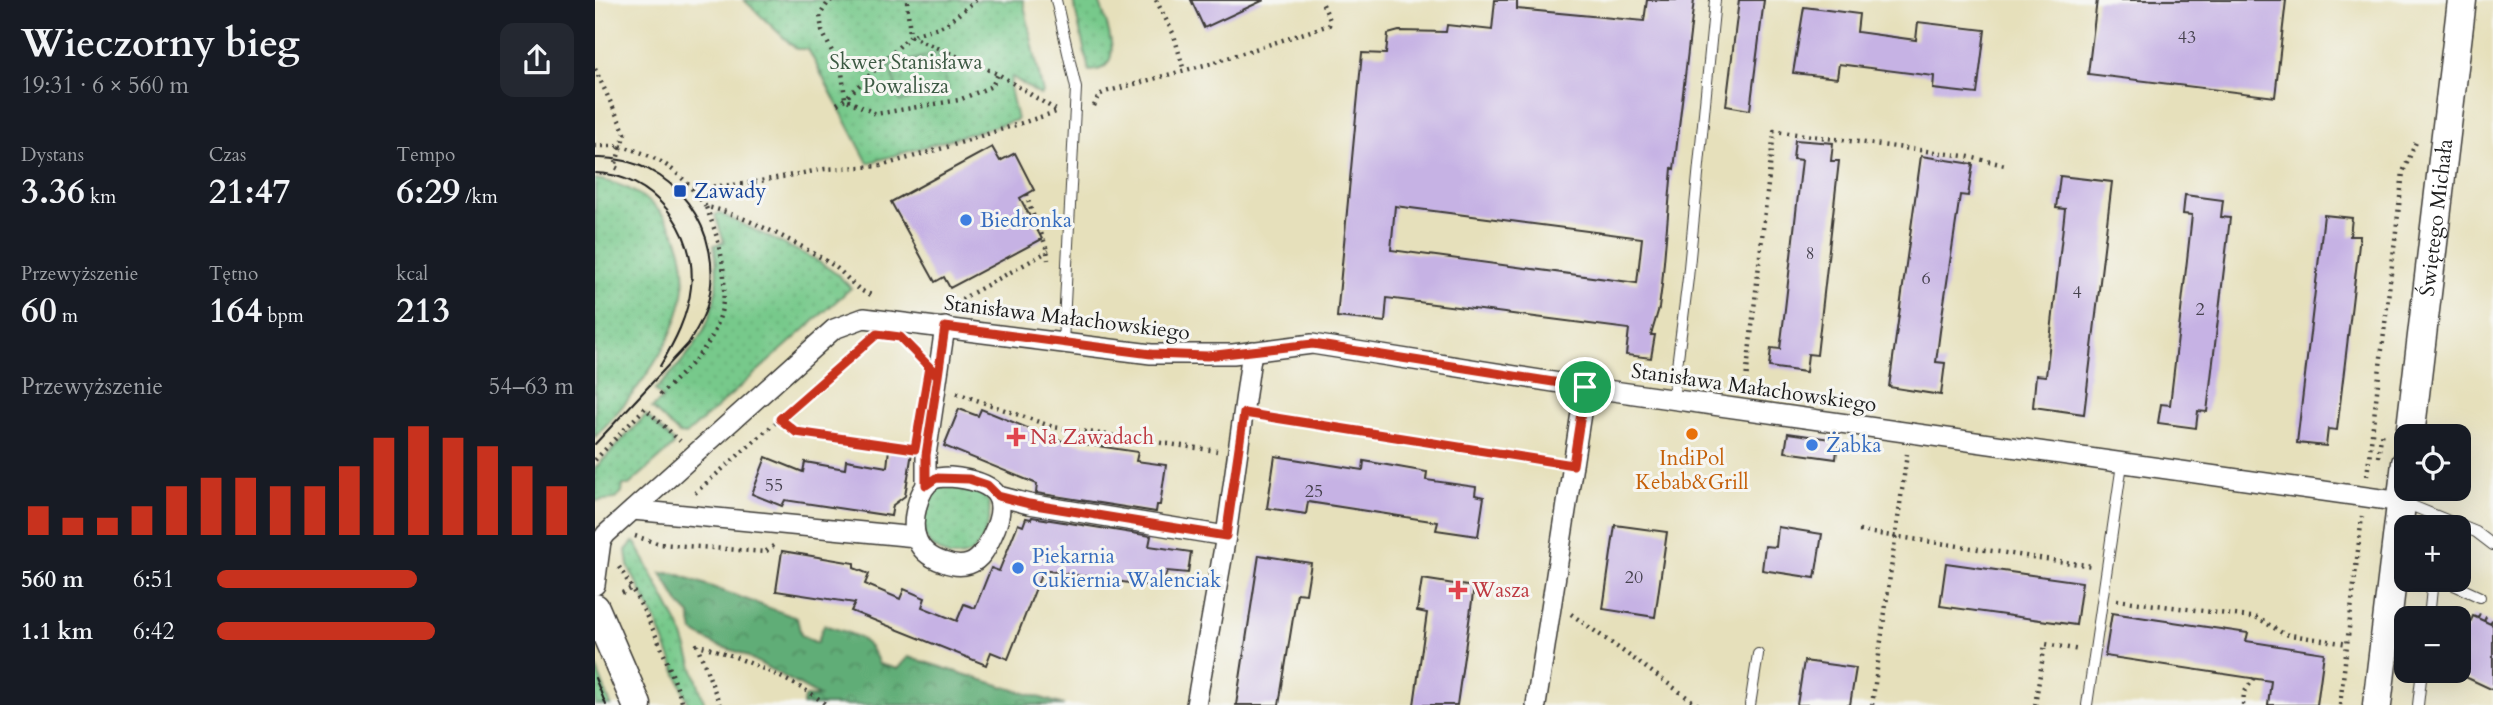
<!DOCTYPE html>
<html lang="pl">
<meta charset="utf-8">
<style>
:root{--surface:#171b24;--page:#242831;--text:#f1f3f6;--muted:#9ea1a6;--accent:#c8321e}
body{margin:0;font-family:Cardo,serif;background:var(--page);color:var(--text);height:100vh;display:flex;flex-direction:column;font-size:26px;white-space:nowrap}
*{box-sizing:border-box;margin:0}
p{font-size:23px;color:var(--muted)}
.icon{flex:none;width:38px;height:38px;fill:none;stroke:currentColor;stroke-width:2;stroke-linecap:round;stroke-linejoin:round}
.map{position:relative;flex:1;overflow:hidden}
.side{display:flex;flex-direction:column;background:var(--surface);width:595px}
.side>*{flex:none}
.buttons{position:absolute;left:1799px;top:424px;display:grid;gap:14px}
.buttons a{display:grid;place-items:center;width:77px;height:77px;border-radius:14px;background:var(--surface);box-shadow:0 7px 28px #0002;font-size:35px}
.pin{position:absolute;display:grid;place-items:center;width:60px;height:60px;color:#fff;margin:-30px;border:4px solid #fff;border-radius:50%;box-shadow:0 2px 7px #0007}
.round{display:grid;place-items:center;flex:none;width:74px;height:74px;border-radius:14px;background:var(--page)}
.summary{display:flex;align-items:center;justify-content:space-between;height:119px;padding:0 21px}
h1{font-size:38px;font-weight:700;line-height:52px}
.stats{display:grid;grid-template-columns:repeat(3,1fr);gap:10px;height:119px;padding:7px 21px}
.stats div{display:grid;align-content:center}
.stats b{font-size:35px;font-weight:700}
.stats small{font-size:19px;font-weight:400}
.stats p{font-size:19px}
.chart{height:196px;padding:14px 21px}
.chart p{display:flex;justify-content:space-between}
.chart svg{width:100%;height:126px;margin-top:7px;stroke:var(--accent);stroke-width:6}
ul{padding:0 21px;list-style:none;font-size:23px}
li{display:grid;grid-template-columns:112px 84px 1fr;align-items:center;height:52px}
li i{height:18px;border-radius:9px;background:var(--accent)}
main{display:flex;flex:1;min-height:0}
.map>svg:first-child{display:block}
.grass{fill:url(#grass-dots);stroke:#4a7254;stroke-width:2}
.forest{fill:url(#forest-crowns);stroke:#3e644a;stroke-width:2}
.park{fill:url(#park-tufts);stroke:#4a7254;stroke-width:2}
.building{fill:#c6b2e4;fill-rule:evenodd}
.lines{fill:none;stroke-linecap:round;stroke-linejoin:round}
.lane-casing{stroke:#3a3934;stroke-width:12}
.street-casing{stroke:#3a3934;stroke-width:22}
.secondary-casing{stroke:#3a3934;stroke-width:31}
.path{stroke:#3a3934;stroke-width:4.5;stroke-dasharray:2 5;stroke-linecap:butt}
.lane{stroke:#fff;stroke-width:10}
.street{stroke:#fff;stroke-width:19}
.secondary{stroke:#fff;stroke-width:28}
.tram{stroke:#1c1c1c;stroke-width:2}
.route-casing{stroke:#fff;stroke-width:14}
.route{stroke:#c8321e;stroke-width:9}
.transit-dot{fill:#1a4fb4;stroke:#f6f6f2;stroke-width:2.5}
.shop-dot{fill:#3f7fe0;stroke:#f6f6f2;stroke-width:2.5}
.food-dot{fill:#e8710a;stroke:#f6f6f2;stroke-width:2.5}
.health-dot{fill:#e0444e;stroke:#f6f6f2;stroke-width:2.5}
.labels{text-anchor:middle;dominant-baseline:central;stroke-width:6;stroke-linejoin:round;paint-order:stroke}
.number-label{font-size:18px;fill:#46424e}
.park-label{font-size:21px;fill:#3c5943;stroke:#f6f6f2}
.transit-label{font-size:21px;fill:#164399;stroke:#f6f6f2;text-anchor:start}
.street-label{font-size:21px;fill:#1c1c1c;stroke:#f6f6f2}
.shop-label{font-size:21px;fill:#366cbe;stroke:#f6f6f2;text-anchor:start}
.health-label{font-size:21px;fill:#be3a42;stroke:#f6f6f2;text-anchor:start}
.food-label{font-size:21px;fill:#c56008;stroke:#f6f6f2}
</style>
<main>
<section class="side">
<div class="summary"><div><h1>Wieczorny bieg</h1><p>19:31 · 6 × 560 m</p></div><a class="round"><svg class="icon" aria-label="share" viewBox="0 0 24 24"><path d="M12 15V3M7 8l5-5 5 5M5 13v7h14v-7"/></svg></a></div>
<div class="stats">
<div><p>Dystans</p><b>3.36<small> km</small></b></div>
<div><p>Czas</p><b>21:47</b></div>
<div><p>Tempo</p><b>6:29<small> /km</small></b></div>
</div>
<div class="stats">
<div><p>Przewyższenie</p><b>60<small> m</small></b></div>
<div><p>Tętno</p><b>164<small> bpm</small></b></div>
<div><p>kcal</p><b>213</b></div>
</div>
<div class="chart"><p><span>Przewyższenie</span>54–63 m</p>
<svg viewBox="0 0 160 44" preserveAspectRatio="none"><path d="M5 44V34M15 44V38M25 44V38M35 44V34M45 44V27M55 44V24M65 44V24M75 44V27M85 44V27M95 44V20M105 44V10M115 44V6M125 44V10M135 44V13M145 44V20M155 44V27"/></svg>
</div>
<ul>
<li><b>560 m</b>6:51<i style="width:56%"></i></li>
<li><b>1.1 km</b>6:42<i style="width:61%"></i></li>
</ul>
</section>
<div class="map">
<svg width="1898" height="705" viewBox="0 0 1898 705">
<defs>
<pattern id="grass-dots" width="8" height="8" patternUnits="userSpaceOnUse" patternTransform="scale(1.75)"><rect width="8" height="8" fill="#77c98b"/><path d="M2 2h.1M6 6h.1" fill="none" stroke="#66ac77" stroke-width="1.8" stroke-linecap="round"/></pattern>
<pattern id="forest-crowns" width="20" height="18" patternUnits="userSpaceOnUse" patternTransform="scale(1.75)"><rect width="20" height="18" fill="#61ad77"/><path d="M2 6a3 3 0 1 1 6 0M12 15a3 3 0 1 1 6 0" fill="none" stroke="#4f8c61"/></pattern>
<pattern id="park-tufts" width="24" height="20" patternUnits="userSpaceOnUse" patternTransform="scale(1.75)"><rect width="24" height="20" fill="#77c98b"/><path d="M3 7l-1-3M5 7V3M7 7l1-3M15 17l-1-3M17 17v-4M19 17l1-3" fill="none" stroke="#66ac77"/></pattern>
</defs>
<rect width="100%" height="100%" fill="#f6f6f2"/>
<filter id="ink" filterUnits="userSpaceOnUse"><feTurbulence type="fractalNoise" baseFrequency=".0143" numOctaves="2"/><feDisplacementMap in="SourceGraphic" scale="14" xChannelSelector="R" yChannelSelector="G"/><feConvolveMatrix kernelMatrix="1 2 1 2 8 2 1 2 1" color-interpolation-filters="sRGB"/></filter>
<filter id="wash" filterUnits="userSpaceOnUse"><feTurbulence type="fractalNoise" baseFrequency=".00686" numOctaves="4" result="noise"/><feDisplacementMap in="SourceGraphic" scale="28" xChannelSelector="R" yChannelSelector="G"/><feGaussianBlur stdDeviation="1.57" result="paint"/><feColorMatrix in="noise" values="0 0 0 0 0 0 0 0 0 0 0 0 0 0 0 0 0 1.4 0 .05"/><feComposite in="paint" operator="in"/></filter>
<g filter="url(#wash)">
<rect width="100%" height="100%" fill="#e6e0bb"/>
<g class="grass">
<polygon points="149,0 428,0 448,93 445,95 417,77 415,88 422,120 273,163 213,49 201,49"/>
<path d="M 478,0 L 504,0 C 510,21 534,71 494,71 Z"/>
<path d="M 0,179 C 30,183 59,199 75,225 C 120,301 50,383 0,437 Z"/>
<path d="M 124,213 L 220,259 L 243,275 L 256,288 L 91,435 L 84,434 L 57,408 L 68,398 L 60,390 C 105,346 131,310 119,245 L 129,242 L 120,215 Z"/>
<polygon points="51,415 78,441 78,446 34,485 28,485 27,492 20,499 0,501 0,468"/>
<path d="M 347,486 L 383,491 L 393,500 C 398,515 389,548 372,555 C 368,557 360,557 355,557 C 349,554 341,550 336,545 C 321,530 328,494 347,486 Z"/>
<polygon points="38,542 40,542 86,630 110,705 94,705 61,621 33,566 31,550"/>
<polygon points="0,664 16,705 0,705"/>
</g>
<path class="forest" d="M 66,573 L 79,573 L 202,618 L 206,635 L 222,643 L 229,625 C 258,635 272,634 284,664 L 302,669 L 313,657 L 469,705 L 208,705 L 209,697 L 224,696 L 146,653 L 121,645 L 98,632 L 95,615 L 85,605 Z"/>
<polygon class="park" points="343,53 353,89 305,102 295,66"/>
<g id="blocks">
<g class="building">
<polygon points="596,0 669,0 609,28"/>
<path d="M 900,0 L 922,0 L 922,9 L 1049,21 L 1052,0 L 1099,0 L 1079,169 L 1077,168 L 1067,285 L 1064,308 L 1056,335 L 1060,335 L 1056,358 L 1031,355 L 1034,329 L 792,298 L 790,322 L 742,317 L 767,53 L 791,54 L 793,34 L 804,31 L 851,32 L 852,25 L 897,30 ZM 800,206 L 1047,238 L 1042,283 L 796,250 Z"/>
<polygon points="1144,0 1169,0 1155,110 1131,106"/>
<polygon points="1502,0 1691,0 1680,97 1493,74"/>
<polygon points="1209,7 1264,14 1262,32 1321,40 1323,22 1390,30 1382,94 1338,89 1339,76 1244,64 1242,78 1198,73"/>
<polygon points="1200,140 1238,143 1236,161 1244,161 1222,355 1213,354 1211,372 1174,367 1176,348 1185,349 1190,309 1207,160 1198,159"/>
<polygon points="397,147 405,161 420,153 439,190 425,198 447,239 355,288 349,277 340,282 296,202"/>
<polygon points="1326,156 1378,164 1373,196 1365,195 1347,316 1341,362 1350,363 1346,395 1294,387"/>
<polygon points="1465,176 1517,182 1489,414 1438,407 1441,375 1451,376 1470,209 1461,208"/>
<polygon points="1590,195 1628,200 1626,217 1635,218 1612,412 1603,411 1601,428 1563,423 1566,404 1575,405 1592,260 1597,215 1588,214"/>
<polygon points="1729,215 1757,218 1755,236 1765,236 1742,430 1733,429 1731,446 1702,443"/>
<polygon points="364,409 383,416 386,409 462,440 543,452 541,461 571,465 565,505 562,505 561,512 441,493 442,484 349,446"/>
<polygon points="1193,433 1243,440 1241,459 1190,452"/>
<polygon points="294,449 317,452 310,496 298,505 296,516 190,500 187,506 157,494 171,457 208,472 210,462 250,469 251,460 292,467"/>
<polygon points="680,456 768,470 769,461 832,472 831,480 881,487 880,495 889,497 883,536 841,530 843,522 713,502 711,514 672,508"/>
<polygon points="437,517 556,536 554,546 596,552 593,573 572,571 567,588 448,570 413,659 396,652 391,665 256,611 260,603 181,591 187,551 259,563 259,568 274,574 270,584 305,599 309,589 330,598 327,607 362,621 369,604 380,608 396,568 404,571 423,524 428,526 431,518 436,519"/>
<polygon points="1020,525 1072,532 1060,617 1008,609"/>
<polygon points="1183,527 1227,534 1220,578 1167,570 1170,546 1181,547"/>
<polygon points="664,555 716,563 711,594 702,593 684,705 641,705"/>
<polygon points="1351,563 1487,582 1481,625 1345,606"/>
<polygon points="827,579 879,587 862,705 819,705 832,613 822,611"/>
<polygon points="1517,613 1653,633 1651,641 1729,653 1722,705 1673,705 1676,681 1510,656"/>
<polygon points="1878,616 1898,625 1898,690 1864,674 1864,646"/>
<polygon points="1209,661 1261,668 1255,705 1202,705"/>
</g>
</g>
</g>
<g filter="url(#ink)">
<use href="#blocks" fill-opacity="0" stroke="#3a3934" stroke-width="2"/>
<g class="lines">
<g class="lane-casing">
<g id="lane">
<polyline points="461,0 481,88 468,343"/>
<polyline points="1078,398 1093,278 1120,0"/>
<polyline points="1810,503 1881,532 1898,545"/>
<polyline points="1846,579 1885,597"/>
<polyline points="1834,618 1838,579"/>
<polyline points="1155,705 1163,654"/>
<polyline points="1492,705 1527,464"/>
<polyline points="1823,705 1827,670"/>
</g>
</g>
<g class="street-casing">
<g id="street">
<path d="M 355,477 C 396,481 418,493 397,536 C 392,547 386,560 374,564 C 365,567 356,565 348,562 C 336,558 325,550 321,537 C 316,521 323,487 339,479 C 344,477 350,477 355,477 Z"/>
<polyline points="331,485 331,455 350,327"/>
<polyline points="403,496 434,504 631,536"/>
<polyline points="38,510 321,537"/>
<polyline points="0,585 6,541 11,534 239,329 269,318 556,354 638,354 717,344 990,387 1807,502"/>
<polyline points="601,705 631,536 657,351"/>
<polyline points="941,705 990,387"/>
</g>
</g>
<g class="secondary-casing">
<g id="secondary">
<path id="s1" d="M 1815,436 L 1867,0"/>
<polyline points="0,608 42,705"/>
<polyline points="1782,705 1811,463"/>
</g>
</g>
<g class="path">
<polyline points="237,0 234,1 225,15 227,31 247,72 250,99 281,114 364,100 397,86 403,74"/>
<polyline points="381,0 350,25 315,36 403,74 464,112"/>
<polyline points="561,0 579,35 589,71"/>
<path d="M 0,69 L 30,133 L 26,146 C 67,157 87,173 111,207"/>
<polyline points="242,104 250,99 315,36 312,0"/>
<polyline points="499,106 504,95 510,92 617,63 734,25 735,20 726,0"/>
<polyline points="0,146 26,146 20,167 24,169"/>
<polyline points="97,188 149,184 230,169 285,166 352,147 461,112"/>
<path d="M 432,194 C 435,215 448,231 452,252 L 454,251"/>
<polyline points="354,306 452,252 453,260"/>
<polyline points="1150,389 1179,131 1370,156 1410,165"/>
<polyline points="362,393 458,427 622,451"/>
<path d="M 65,395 C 81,379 100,362 113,343 C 140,300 129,250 111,207 C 139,210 215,249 239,266 C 254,277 259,290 277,295"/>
<polyline points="667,416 959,462"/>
<polyline points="185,419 201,431 311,448"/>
<polyline points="1783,457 1787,431"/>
<polyline points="0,460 50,408 85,441"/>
<polyline points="1772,476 1808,172 1822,140"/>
<polyline points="100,493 275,340"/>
<polyline points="1264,531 1497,566"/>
<polyline points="40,536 65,544 170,552 181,544"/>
<path d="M 24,567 C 51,610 72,657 88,705"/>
<polyline points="27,593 37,588"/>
<polyline points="1522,600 1663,618 1689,634 1753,644"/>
<polyline points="976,614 1103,705"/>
<polyline points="1883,615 1898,622"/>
<polyline points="1864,625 1872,610"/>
<path d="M 125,705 L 102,645 C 130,650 211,685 231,705"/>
<polyline points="1277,705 1312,454"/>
<polyline points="1440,705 1450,644 1485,650"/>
<polyline points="1648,705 1649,693 1660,676"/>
<polyline points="1745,705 1767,516"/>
</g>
<use href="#lane" class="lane"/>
<use href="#street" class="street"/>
<use href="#secondary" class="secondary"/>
<g class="tram">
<path d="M 0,158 C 78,155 133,232 112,306 C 108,320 100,332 93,344 L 0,444"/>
<path d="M 0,173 C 57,174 103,231 96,287 C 93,316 80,341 65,366"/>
<polyline points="0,678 11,705"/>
</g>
</g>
</g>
<g class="lines" filter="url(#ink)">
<g class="route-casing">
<polyline id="route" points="990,387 718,344 612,356 556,354 350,327 343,376 305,337 282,334 185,419 201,432 320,449 334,367 343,376 331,455 331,485 341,478 374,479 392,485 403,496 434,504 631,536 649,413 978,465 990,387"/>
</g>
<use href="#route" class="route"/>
</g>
<rect class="transit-dot" x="78" y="184" width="14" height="14" rx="3.5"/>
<g class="shop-dot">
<circle cx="371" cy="220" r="7"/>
<circle cx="1217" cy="445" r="7"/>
<circle cx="423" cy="568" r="7"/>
</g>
<circle class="food-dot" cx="1097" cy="434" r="7"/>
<g class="health-dot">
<path d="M417.5 426.5h7v7h7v7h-7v7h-7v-7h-7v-7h7z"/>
<path d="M859.5 579.5h7v7h7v7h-7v7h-7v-7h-7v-7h7z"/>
</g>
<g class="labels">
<g class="number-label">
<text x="1592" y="37">43</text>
<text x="1215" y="253">8</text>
<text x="1331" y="278">6</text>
<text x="1482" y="292">4</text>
<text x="1605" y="309">2</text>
<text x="179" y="485">55</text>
<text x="719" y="491">25</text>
<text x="1039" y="577">20</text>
</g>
<g class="park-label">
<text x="311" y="62">Skwer Stanisława<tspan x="311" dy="24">Powalisza</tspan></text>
</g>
<g class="transit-label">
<text x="99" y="191">Zawady</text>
</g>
<g class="street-label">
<text stroke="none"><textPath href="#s1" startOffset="220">Świętego Michała</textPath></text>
<text transform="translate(472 318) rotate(7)">Stanisława Małachowskiego</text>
<text transform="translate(1159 388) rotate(8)">Stanisława Małachowskiego</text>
</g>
<g class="shop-label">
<text x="385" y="220">Biedronka</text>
<text x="1231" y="445">Żabka</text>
<text x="437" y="556">Piekarnia<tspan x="437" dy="24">Cukiernia Walenciak</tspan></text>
</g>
<g class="health-label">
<text x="435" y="437">Na Zawadach</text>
<text x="877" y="590">Wasza</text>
</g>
<g class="food-label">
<text x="1097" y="458">IndiPol<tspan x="1097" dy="24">Kebab&amp;Grill</tspan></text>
</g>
</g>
</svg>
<div class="buttons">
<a><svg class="icon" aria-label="locate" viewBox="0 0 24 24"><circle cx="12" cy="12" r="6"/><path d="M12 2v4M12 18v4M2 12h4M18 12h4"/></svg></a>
<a>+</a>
<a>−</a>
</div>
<div class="pin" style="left:990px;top:387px;background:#1e9e55"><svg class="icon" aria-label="arrive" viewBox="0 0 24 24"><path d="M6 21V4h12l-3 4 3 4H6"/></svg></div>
</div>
</main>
